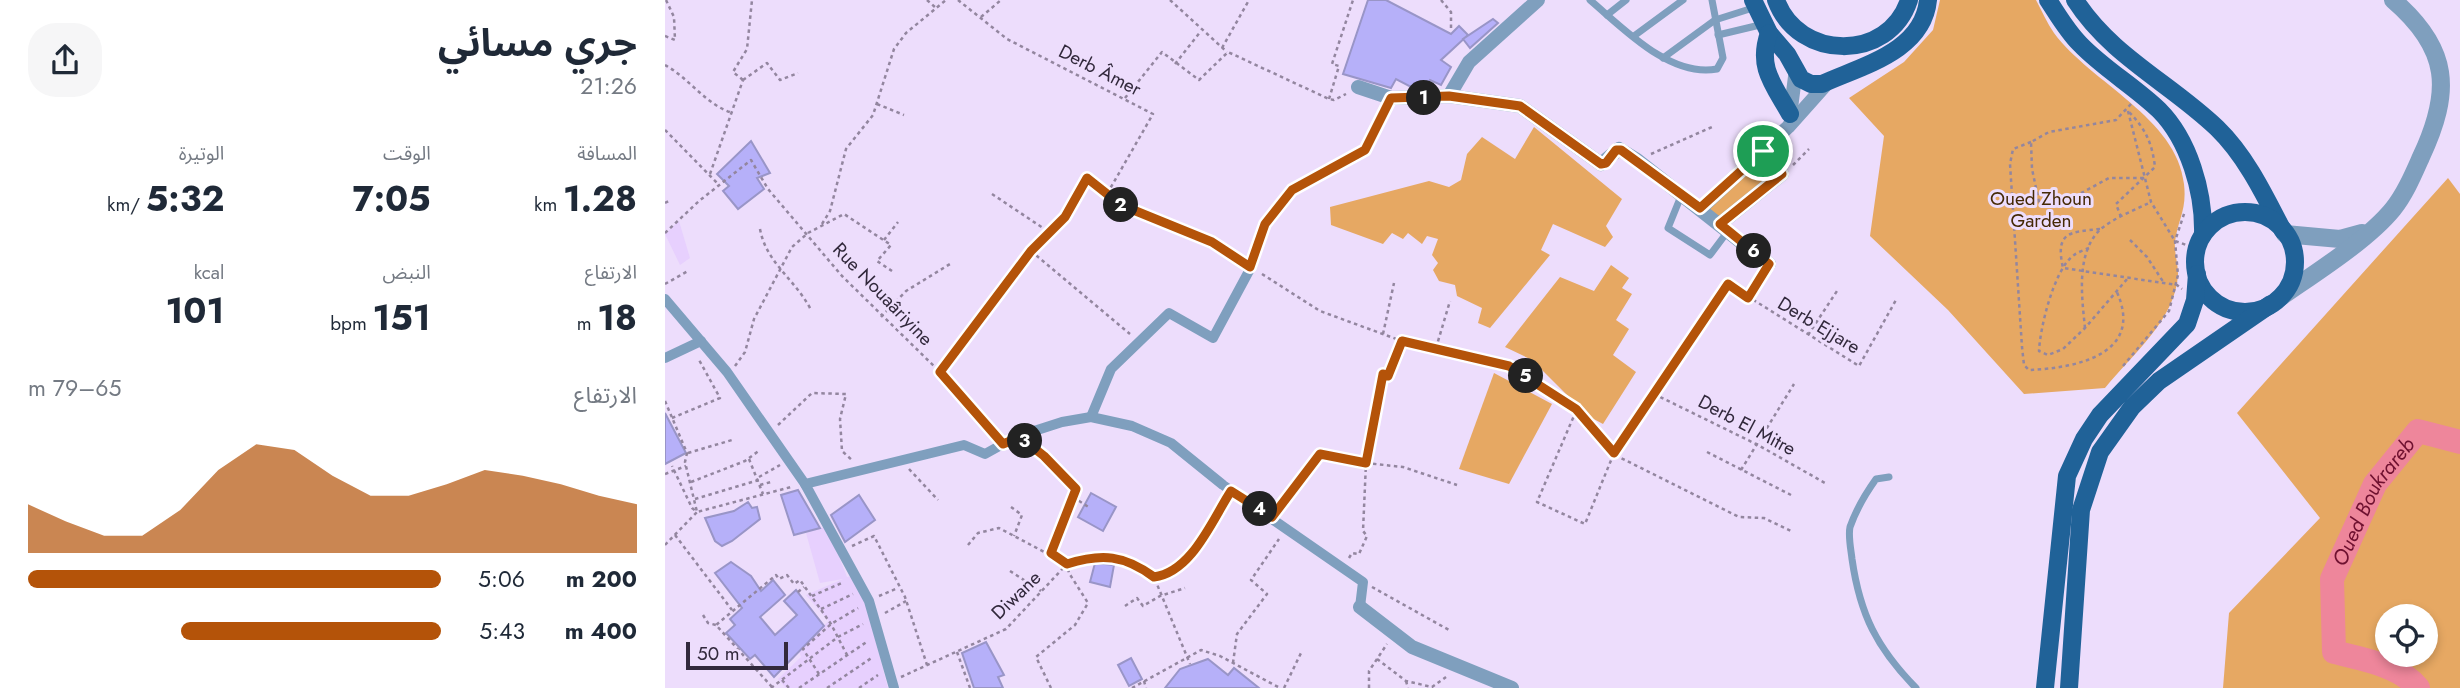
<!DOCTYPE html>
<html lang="ar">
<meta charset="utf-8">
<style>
:root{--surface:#fff;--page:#f6f6f7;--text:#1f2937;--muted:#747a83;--accent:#b45309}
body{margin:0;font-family:Jost,"Noto Sans Arabic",sans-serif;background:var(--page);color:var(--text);direction:rtl;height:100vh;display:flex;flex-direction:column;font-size:26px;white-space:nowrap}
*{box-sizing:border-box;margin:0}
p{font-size:23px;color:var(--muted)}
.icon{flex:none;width:38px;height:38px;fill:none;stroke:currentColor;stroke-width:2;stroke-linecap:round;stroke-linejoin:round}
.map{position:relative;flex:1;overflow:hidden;direction:ltr}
.drawer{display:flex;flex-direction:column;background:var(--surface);width:665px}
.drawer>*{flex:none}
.tools{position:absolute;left:1710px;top:604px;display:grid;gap:14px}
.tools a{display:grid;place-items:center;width:63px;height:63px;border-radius:50%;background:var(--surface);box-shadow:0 4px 10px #0003;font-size:35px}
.scale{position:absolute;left:21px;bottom:18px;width:102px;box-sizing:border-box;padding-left:7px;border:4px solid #32293c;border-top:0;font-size:19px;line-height:24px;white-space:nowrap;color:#32293c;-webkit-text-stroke:5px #edddfc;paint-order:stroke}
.pin{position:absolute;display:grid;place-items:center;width:60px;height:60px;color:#fff;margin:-30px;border:4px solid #fff;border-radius:50%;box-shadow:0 2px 7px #0007}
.km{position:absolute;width:35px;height:35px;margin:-18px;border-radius:50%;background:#222;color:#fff;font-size:19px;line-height:35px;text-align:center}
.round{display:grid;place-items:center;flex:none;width:74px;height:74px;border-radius:28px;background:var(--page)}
.head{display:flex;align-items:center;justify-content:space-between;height:119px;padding:0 28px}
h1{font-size:38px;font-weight:700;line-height:52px}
.stats{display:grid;grid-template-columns:repeat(3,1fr);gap:10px;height:119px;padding:7px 28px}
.stats div{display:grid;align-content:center}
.stats b{font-size:35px;font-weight:700}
.stats small{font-size:19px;font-weight:400}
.stats p{font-size:19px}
.chart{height:196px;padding:14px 28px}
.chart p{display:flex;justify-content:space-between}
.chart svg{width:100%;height:126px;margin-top:7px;fill:var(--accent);opacity:.7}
ul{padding:0 28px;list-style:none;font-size:23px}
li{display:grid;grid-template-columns:112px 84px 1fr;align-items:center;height:52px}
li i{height:18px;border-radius:9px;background:var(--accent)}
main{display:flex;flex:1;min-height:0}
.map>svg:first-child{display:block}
.built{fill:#e7d0fe}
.green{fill:#e6a863;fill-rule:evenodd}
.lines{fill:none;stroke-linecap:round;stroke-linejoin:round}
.river{stroke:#ee869b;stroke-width:24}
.building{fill:#b6b0f9;stroke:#9995c7;stroke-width:2}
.path{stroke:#93869f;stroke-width:2.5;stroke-dasharray:3.5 3.5;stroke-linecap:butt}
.service{stroke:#7f9fbe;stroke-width:7}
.pedestrian{stroke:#7f9fbe;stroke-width:10}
.minor{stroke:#7f9fbe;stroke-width:14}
.tertiary{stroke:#7f9fbe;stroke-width:18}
.primary{stroke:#206298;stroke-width:18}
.route-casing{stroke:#fff;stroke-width:14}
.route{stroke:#b45309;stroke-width:9}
.labels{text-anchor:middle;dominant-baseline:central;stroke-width:6;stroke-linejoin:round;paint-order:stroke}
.street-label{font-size:19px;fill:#32293c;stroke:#edddfc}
.park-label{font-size:19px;fill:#452905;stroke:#edddfc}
.water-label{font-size:21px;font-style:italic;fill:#6f1130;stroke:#edddfc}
</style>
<main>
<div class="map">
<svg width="1795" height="688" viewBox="0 0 1795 688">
<rect width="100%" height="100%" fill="#edddfc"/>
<g class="built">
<polygon points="14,221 25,258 15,265 0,234"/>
<polygon points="162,526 182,577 187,576 199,596 223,688 121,688 113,679 136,657 133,648 164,621 141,595 178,579 155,583 141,533"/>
</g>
<g class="green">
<path d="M 1275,0 L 1371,0 C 1377,11 1382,23 1389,33 C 1426,83 1512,118 1519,184 C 1522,210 1513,219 1510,242 C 1509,252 1513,263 1513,274 C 1511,319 1467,355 1440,388 L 1359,394 L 1283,310 L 1205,236 L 1219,136 L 1184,98 L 1239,62 L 1268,30 Z"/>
<polygon points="869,127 957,199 941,226 948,237 940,247 888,224 876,250 885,255 825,328 813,323 817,308 792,296 790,285 774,281 768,270 773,263 767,255 773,239 762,236 757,244 743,233 738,239 727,233 718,244 666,225 665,207 764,181 784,187 796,180 802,154 817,137 850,159"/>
<polygon points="1098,153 1117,175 1051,228 1032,213"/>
<path d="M 1783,178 L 1795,194 L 1795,688 L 1558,688 L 1564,613 L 1655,518 L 1572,413 ZM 1722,616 L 1760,616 L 1760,654 L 1722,654 Z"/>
<polygon points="946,265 964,278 957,288 967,294 951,320 964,329 948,355 971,372 938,424 923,416 867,360 840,347 895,277 929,291"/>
<polygon points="829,373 887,404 844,484 794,469"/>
</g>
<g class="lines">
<path class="river" id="s1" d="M 1753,688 C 1735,665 1696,659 1669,652 L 1667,579 L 1710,484 L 1753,431 L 1795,442"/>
</g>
<g class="building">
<polygon points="703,0 721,0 786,34 794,26 803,35 776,60 786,67 776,85 765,80 761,87 748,88 731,79 726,88 678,74"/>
<polygon points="828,19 833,23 805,48 798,39"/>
<polygon points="86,141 105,173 92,178 99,189 73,209 58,191 64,186 52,174"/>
<polygon points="0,413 21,453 0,464"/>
<polygon points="133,490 155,528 129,535 116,495"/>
<polygon points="426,493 451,507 438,531 413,517"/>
<polygon points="194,495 210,520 180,542 166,515"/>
<polygon points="83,502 87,508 92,507 95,519 67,541 57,546 50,541 40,518 69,511"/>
<polygon points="66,562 86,576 96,591 108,580 120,595 95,617 110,635 132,615 119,601 131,590 159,626 109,677 90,655 85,659 61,633 70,625 65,619 77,608 50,573"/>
<polygon points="430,563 449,565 445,587 425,582"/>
<polygon points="321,642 339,675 333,677 338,688 309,688 297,653"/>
<polygon points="466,658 477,679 464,686 453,665"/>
<polygon points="543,659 563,675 569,668 594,688 500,688 515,669"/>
</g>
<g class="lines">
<g class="path">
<polyline points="262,0 271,8"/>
<polyline points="293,0 342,39 488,114 442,194"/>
<polyline points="505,0 562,52"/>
<polyline points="776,0 786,12 786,28"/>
<polyline points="316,17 336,0"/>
<polyline points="0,36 10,40 9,17 1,0"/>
<polyline points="557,48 584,0"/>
<polyline points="510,64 536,31"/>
<path d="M 0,65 C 24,78 42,106 68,113"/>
<polyline points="78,80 68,72 82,49 87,0"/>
<polyline points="78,80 102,63 115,80 133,73"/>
<polyline points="460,98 497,52 534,80 563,52 664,99 669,100 681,94"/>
<polyline points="664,99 674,66 667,64 688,0"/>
<polyline points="212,104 239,115"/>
<polyline points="1466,104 1451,120 1384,132 1366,142 1367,169 1374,202 1379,206 1409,197 1444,178 1478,178"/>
<polyline points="1463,111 1486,202 1510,241 1530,248"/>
<polyline points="0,130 54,185"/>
<path d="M 1366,142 L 1348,149 L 1345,164 L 1357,347 L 1359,365 L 1364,370 C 1412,368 1481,354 1451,290"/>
<polyline points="986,154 1047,127"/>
<polyline points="1128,165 1144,149"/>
<polyline points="45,174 78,80"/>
<polyline points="327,194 384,232"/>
<polyline points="0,203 4,201"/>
<path d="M 1456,217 L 1451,204 L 1490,167 C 1487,142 1480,128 1463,111"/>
<polyline points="157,224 165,211 181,149 208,115 229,49 241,33 281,0"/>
<path d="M 95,229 C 101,263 131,280 146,310"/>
<path d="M 1435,229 C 1404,232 1390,232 1398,268 L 1512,285 L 1517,289"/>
<polyline points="0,233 34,201 86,160 103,189 177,276 275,372 332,436"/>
<polyline points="219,240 233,222"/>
<polyline points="1465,240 1482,257 1499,283"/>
<path d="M 1424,248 C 1419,250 1413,252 1409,255 C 1389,269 1375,328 1374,351 L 1383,355 L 1398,349 L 1420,328 L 1463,278"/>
<polyline points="366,251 465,334"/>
<polyline points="597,274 655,311 745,344 844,366 911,409 954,457 1074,517 1099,518 1128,532"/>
<polyline points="0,284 23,271"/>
<polyline points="1084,297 1097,276"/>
<polyline points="216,317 241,291 285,264"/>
<path d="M 1420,328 C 1417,298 1410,251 1437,228 C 1451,217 1470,210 1486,202"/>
<polyline points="718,334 729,283"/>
<polyline points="1143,335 1172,291"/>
<polyline points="771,348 785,301"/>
<polyline points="70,366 80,352 89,319 127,247 143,233 179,214 226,245 212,261 227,271"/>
<polyline points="1458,366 1504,311 1513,275 1510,241 1520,211"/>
<polyline points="275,372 366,251 400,217 422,178 456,205 547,242 577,260"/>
<polyline points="989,394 1093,445 1160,483"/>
<polyline points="0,401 22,453 20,462 32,512 126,487"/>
<polyline points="911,411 872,502 920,524 949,453 1063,284 1194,366 1231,300"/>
<polyline points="7,418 55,398 33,358"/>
<polyline points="113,425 147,393 181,394 175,419 177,451 188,461"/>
<polyline points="363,443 411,489 386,553"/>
<polyline points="1042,452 1126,495"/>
<polyline points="23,453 67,440"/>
<polyline points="84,459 98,494"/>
<polyline points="701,463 738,467 792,485"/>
<polyline points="244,469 273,500"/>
<polyline points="1076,470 1129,384"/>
<polyline points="0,474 21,466"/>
<polyline points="94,477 115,465"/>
<polyline points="26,482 80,461 95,450"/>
<polyline points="95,485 106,482"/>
<polyline points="408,497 425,508"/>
<polyline points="30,499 94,480"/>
<polyline points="346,507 357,515 349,536"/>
<polyline points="614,509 655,454 701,463"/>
<polyline points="10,535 67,610"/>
<polyline points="0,545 32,512 27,508 7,466"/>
<polyline points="303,545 313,533 334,528 402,564 404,573 423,603 410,625 371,657 386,688"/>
<polyline points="187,546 209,536 240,597 262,665"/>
<polyline points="684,558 687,553 694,554 702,536 698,531 701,463 718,374 723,376 737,341"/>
<polyline points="345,571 376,591"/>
<path d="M 489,577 C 526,571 541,529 560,501"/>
<polyline points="707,587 784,630"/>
<polyline points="133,592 139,587"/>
<polyline points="147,596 179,582"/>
<polyline points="214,596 233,588"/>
<polyline points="460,606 472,598 478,606 495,596 520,588"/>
<polyline points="156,609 188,594"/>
<polyline points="220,613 241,601"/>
<polyline points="38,615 43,623 51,625"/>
<polyline points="292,652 305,688"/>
<polyline points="712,659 741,681 767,687 781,677"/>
<polyline points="568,663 572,634 602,594 586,580 614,539"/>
<polyline points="154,674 138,649 166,624 193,608"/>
<polyline points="236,677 341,629 402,564 429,555 469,562 489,577 525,664"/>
<polyline points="117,680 124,688"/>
<polyline points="479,681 481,688"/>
<polyline points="741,681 743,688"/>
<polyline points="107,687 51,625 111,575 114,579 122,575 129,584 135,580 166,624 182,655"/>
<polyline points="106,688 173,637 198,624"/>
<polyline points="134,688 203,641"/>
<polyline points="162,688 208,657"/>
<polyline points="194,688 213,675"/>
<polyline points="467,688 536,650 555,656 615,688"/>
<polyline points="619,688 636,653"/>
<polyline points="704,688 704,671 722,644"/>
</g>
<g class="service">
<path d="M 925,0 C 958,28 1005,78 1052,69 L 1058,58 L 1047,0"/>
<polyline points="942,15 961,0"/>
<polyline points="1053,35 1099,24"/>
<polyline points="969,36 1018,0"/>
<polyline points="998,58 1050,20 1091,7"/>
<polyline points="1016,196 1003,228 1045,255 1063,231"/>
<path d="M 1224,477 L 1211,479 C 1201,493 1191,510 1185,527 C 1183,536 1186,550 1187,559 C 1195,615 1212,648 1251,688"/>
</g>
<g class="pedestrian">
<polyline points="0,299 62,372 140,484 204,601 229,688"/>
<polyline points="0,358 36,341"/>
<polyline points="426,417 446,369 504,313 548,338 584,271 600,224 627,190 700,150 726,98"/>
<polyline points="366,432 397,422 426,417 467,426 506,443 558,485 698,582 695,607"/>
<polyline points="140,484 299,445 320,454 338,444"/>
</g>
<g class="minor">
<polyline points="693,87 726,98 784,96 855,106 936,164 954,149 972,160 1104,264"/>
<polyline points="784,96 804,62 873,0"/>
<polyline points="1125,116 1131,69"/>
<polyline points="1035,209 1123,127 1164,81"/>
<polyline points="1055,224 1117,174 1098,151"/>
<polyline points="695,607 747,647 847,688"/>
</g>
<g class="tertiary">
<polyline points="1620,234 1675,239 1697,233"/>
<path d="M 1613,299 C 1647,275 1702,241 1728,209 C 1740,194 1748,175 1756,157 C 1787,91 1785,49 1728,0"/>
</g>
<g class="primary">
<path d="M 1088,0 L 1104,33 L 1122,54 L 1136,79 L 1146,84 L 1157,84 C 1196,66 1258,52 1263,0"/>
<path d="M 1111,0 C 1133,61 1224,62 1244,0"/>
<path d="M 1383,0 C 1393,15 1402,31 1415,44 C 1439,69 1469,86 1494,110 C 1524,140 1539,192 1538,234"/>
<path d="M 1410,0 C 1446,56 1505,83 1552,128 C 1581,156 1600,196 1618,231"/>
<path d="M 1104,33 C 1092,67 1108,84 1125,114"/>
<circle cx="1580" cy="262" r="50"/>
<polyline points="1380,688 1402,476 1419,439 1435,415 1522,324 1530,300 1532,274"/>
<polyline points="1404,688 1416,510 1435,452 1467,407 1494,381 1606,304"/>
</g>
</g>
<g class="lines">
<g class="route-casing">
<path id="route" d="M 784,96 L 855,106 L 936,164 L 941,163 L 951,150 L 956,150 L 1035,208 L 1098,151 L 1117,174 L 1055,224 L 1104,264 L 1083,298 L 1063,284 L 949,453 L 911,409 L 844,366 L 737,341 L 723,376 L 718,374 L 701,463 L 655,454 L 607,517 L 566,491 C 547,520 527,572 489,577 C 459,555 437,553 402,564 L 386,553 L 411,489 L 379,456 L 355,437 L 338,444 L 275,372 L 366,251 L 400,217 L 422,178 L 456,205 L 547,242 L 585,267 L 600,224 L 627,190 L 700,150 L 726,98 Z"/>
</g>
<use href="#route" class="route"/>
</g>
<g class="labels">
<g class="street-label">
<text transform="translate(435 70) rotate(27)">Derb Âmer</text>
<text transform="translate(218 294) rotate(46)">Rue Nouaâriyine</text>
<text transform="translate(1154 325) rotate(31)">Derb Ejjare</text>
<text transform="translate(1082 425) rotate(28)">Derb El Mitre</text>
<text transform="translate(351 595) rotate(-44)">Diwane</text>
</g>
<g class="park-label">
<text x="1376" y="198">Oued Zhoun<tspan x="1376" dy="22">Garden</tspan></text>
</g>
<g class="water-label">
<text stroke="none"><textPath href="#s1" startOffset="254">Oued Boukrareb</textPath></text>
</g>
</g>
</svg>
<div class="tools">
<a><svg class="icon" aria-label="locate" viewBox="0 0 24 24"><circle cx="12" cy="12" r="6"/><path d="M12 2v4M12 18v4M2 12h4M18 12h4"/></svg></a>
</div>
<div class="scale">50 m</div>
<div class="pin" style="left:1098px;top:151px;background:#1e9e55"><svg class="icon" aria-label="arrive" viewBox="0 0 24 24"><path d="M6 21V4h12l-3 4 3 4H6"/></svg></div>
<b class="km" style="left:759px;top:98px">1</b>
<b class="km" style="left:456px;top:205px">2</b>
<b class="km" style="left:360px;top:441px">3</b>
<b class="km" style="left:595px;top:509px">4</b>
<b class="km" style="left:861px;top:376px">5</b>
<b class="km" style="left:1089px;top:251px">6</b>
</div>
<section class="drawer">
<div class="head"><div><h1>جري مسائي</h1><p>21:26</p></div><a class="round"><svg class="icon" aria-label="share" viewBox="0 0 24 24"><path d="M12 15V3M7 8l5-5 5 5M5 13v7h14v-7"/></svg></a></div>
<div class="stats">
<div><p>المسافة</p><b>1.28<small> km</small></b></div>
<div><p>الوقت</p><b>7:05</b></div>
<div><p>الوتيرة</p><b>5:32<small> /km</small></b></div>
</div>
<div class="stats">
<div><p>الارتفاع</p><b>18<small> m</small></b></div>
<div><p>النبض</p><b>151<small> bpm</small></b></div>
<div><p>kcal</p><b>101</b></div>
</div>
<div class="chart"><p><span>الارتفاع</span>65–79 m</p>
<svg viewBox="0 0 160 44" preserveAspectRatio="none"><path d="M0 44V27L10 33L20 38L30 38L40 29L50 15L60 6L70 8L80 17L90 24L100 24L110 20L120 15L130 17L140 20L150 24L160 27V44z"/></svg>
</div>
<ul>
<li><b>200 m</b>5:06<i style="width:100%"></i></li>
<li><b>400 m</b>5:43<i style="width:63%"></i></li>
</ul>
</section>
</main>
